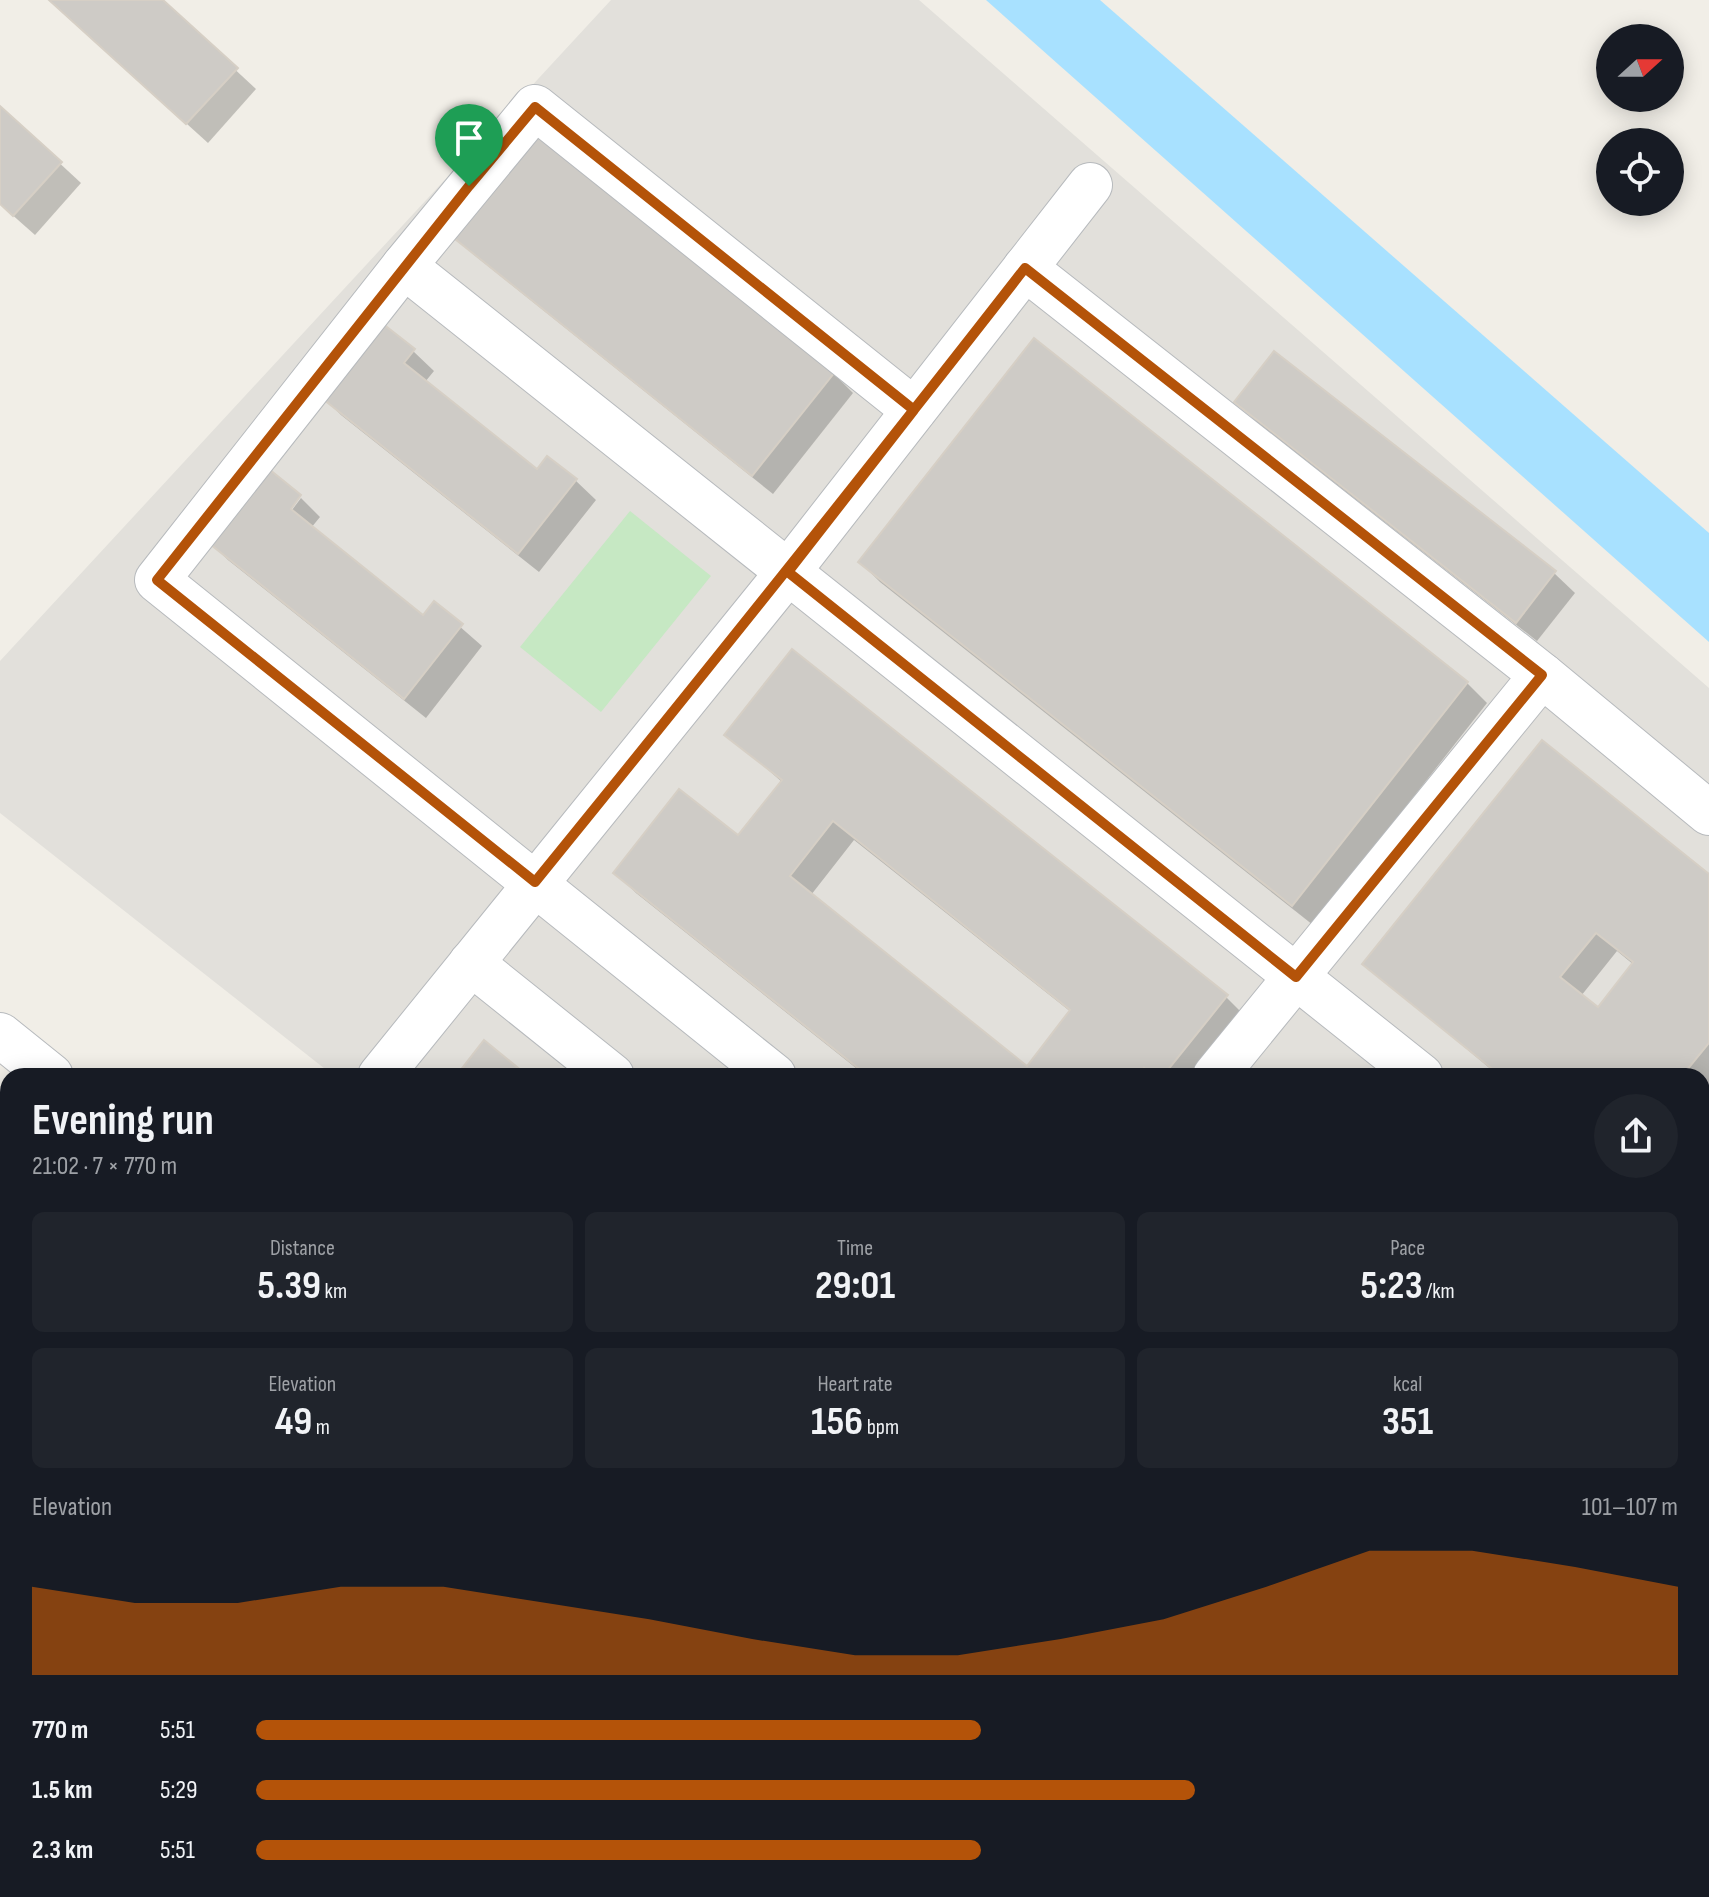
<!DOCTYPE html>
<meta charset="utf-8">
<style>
:root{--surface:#171b24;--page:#20242c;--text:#f1f3f6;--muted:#9ea1a6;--accent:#b45309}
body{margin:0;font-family:"Sofia Sans Condensed",sans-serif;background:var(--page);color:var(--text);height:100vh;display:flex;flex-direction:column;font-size:30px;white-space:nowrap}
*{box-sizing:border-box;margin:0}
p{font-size:26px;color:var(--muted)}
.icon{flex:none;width:44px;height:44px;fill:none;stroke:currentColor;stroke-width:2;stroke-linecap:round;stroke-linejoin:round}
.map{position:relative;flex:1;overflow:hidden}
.details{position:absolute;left:0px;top:1068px;width:1710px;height:830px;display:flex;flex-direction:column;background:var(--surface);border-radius:24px 24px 0 0;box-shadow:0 4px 20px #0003}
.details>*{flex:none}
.needle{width:52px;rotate:69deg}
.controls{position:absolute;left:1596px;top:24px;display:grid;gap:16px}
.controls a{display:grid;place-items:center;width:88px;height:88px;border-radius:50%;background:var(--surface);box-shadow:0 4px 20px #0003;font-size:40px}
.pin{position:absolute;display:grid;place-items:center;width:68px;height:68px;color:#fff;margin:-82px -34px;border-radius:50% 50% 50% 0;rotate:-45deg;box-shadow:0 0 8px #0007}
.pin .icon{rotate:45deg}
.round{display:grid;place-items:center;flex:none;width:84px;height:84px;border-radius:42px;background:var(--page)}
.head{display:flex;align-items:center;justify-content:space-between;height:136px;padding:0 32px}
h1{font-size:44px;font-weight:700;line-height:60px}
.metrics{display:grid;grid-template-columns:repeat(3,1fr);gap:12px;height:136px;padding:8px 32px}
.metrics div{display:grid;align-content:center;border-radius:12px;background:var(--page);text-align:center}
.metrics b{font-size:40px;font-weight:700}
.metrics small{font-size:22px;font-weight:400}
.metrics p{font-size:22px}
.chart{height:224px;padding:16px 32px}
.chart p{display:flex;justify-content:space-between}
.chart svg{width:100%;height:144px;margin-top:8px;fill:var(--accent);opacity:.7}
ul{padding:0 32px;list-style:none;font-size:26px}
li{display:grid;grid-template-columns:128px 96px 1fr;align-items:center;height:60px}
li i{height:20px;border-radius:10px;background:var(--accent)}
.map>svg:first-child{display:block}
.industrial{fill:#e2e0db}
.green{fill:#c6e8c3}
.water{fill:#a8e1ff}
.shadow{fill:#0003;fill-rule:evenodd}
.building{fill:#cecbc6;stroke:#d6cfc5;stroke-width:2;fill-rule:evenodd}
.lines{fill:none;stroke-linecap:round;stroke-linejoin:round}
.minor-casing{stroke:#b7babd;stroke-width:46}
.highway-casing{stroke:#f79400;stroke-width:46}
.minor{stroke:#fff;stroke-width:44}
.highway{stroke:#ffd98f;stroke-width:44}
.route-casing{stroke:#fff;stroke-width:16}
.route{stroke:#b45309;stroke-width:10}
</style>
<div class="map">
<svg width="1709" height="1897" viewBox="0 0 1709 1897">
<rect width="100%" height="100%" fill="#f1eee7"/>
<polygon class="industrial" points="611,0 919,0 1709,688 1709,1897 1375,1897 1366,1890 1702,1890 1702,1076 334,1076 0,813 0,661"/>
<polygon class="green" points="630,511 711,576 601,712 520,647"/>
<polygon class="water" points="986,0 1100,0 1709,533 1709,642"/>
<g class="shadow">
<polygon points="50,0 160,0 256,89 208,143"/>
<polygon points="0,108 81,183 35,235 0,204"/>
<polygon points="453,234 833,373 853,393 773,494 473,254"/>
<polygon points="413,351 434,371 425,382 537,471 575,480 596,500 539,572 341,415 321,395"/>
<polygon points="1237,402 1554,573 1575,593 1537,641 1257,422"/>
<polygon points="301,498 320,517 311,528 424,617 434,604 482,646 426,718 228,560 208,540 286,518"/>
<polygon points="860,562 1467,683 1487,703 1313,925 880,582"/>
<path d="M 727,734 L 1226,997 L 1246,1017 L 1199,1076 L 866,1076 L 636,893 L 616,873 L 738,838 L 782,782 ZM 854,840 L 1071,1012 L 1027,1068 L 811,895 Z"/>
<path d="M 1709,877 L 1709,1088 L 1702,1096 L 1702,1076 L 1499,1076 L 1365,964 ZM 1617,951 L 1634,965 L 1598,1010 L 1581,996 Z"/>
</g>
<g class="building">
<polygon points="49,0 163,0 238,68 186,124"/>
<polygon points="0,106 62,162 13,216 0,204"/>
<polygon points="533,130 835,372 752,476 450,235"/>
<polygon points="378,320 415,349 404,363 537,469 547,456 577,479 518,554 318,395"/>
<polygon points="1034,338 1468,682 1292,906 858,562"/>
<polygon points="1274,351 1556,571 1516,623 1234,402"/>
<polygon points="264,465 301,495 291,509 423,615 434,601 463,624 404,699 205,540"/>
<path d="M 792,649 L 1228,995 L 1163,1076 L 1154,1076 L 1144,1068 L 1138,1076 L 868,1076 L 613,873 L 679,789 L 738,835 L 782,780 L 724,735 ZM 833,821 L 1070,1010 L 1027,1066 L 790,876 Z"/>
<path d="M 1542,740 L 1709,874 L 1709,1043 L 1682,1076 L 1501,1076 L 1362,964 ZM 1596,933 L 1633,962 L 1598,1007 L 1560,977 Z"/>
<polygon points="484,1040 528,1076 456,1076"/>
<polygon points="1702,1374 1709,1379 1709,1522 1702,1516"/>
<polygon points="1702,1599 1709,1604 1709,1745 1702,1740"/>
</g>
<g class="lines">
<g class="minor-casing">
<g id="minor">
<polyline points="404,266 1421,1076"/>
<polyline points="1025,268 1542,675 1709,813"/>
<polyline points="471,963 612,1076"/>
<polyline points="0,1035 51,1076"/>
<polyline points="380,1076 788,572 1090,185"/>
<polyline points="774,1076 157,580 404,266 535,107 914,410"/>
<polyline points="1215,1076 1542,675"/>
<polyline points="1702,1126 1709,1117"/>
<polyline points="0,1294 8,1300"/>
<polyline points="1702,1300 1709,1306"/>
<polyline points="1702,1808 1709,1813"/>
<polyline points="752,1890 761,1897"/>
<polyline points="1078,1890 1087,1897"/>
</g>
</g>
<g class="highway-casing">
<g id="highway">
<polyline points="0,1124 8,1130"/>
<polyline points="0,1211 8,1217"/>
<polyline points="854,1890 863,1897"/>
<polyline points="965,1890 974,1897"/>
</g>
</g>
<use href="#minor" class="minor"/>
<use href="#highway" class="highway"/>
</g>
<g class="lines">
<g class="route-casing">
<path id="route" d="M 469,186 L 157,580 L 535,882 C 700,679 864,475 1025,268 L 1542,675 L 1296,977 L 788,572 L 914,410 L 535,107 L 469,186"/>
</g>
<use href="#route" class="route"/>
</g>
</svg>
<div class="controls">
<a><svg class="needle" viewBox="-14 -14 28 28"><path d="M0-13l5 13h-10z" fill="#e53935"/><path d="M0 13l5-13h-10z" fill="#9ea1a6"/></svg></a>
<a><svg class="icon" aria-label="locate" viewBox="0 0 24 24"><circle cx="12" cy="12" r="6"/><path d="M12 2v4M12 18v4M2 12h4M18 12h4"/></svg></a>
</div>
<div class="pin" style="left:469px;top:186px;background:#1e9e55"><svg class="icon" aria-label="arrive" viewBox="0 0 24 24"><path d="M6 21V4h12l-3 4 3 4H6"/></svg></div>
<section class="details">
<div class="head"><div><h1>Evening run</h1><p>21:02 · 7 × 770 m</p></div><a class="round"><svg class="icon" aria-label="share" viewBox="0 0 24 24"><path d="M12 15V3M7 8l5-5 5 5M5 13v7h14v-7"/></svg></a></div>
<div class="metrics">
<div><p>Distance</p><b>5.39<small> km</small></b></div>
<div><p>Time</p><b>29:01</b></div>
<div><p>Pace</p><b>5:23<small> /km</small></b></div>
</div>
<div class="metrics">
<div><p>Elevation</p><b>49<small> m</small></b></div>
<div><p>Heart rate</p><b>156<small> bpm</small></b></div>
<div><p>kcal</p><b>351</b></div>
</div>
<div class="chart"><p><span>Elevation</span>101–107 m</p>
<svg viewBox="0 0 160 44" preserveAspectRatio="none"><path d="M0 44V17L10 22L20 22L30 17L40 17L50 22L60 27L70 33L80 38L90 38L100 33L110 27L120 17L130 6L140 6L150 11L160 17V44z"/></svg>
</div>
<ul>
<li><b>770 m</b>5:51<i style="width:51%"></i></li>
<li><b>1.5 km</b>5:29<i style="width:66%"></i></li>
<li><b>2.3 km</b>5:51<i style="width:51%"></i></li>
</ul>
</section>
</div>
